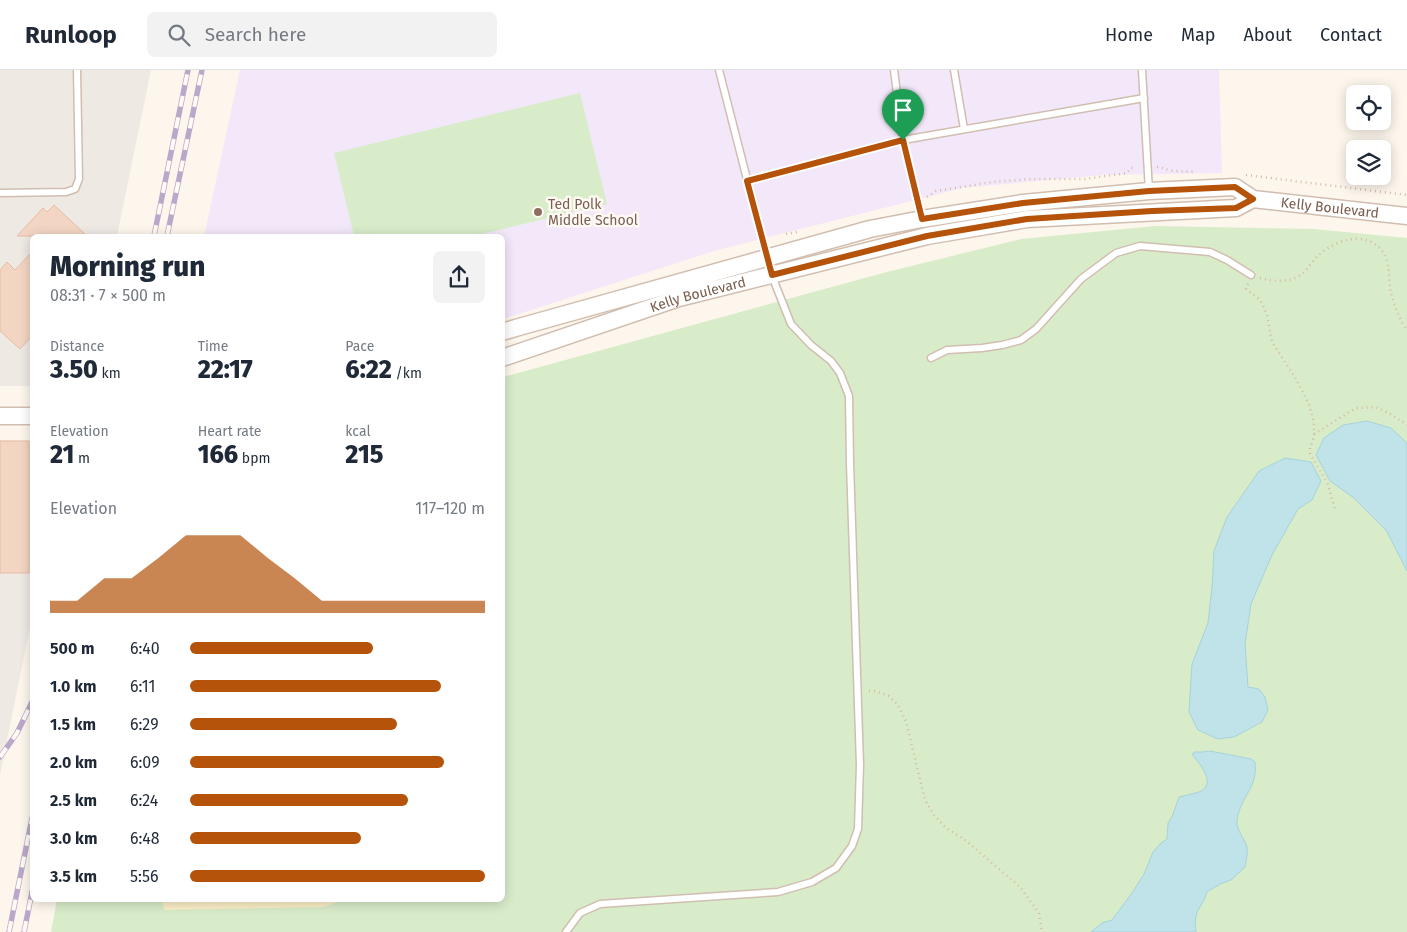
<!DOCTYPE html>
<meta charset="utf-8">
<style>
:root{--surface:#fff;--page:#f2f2f3;--text:#1f2937;--muted:#747a83;--line:#e0e1e3;--accent:#b45309}
body{margin:0;font-family:"Fira Sans",sans-serif;background:var(--page);color:var(--text);height:100vh;display:flex;flex-direction:column;font-size:19px;white-space:nowrap}
*{box-sizing:border-box;margin:0}
p{font-size:16px;color:var(--muted)}
.icon{flex:none;width:28px;height:28px;fill:none;stroke:currentColor;stroke-width:2;stroke-linecap:round;stroke-linejoin:round}
.map{position:relative;flex:1;overflow:hidden}
.panel{position:absolute;left:30px;top:164px;width:475px;height:668px;display:flex;flex-direction:column;background:var(--surface);border-radius:8px;box-shadow:0 2px 12px #0003}
.panel>*{flex:none}
.controls{position:absolute;left:1346px;top:15px;display:grid;gap:10px}
.controls a{display:grid;place-items:center;width:45px;height:45px;border-radius:8px;background:var(--surface);box-shadow:0 2px 12px #0003;font-size:25px}
.pin{position:absolute;display:grid;place-items:center;width:42px;height:42px;color:#fff;margin:-51px -21px;border-radius:50% 50% 50% 0;rotate:-45deg;box-shadow:0 0 5px #0007}
.pin .icon{rotate:45deg}
.round{display:grid;place-items:center;flex:none;width:52px;height:52px;border-radius:8px;background:var(--page)}
.headline{display:flex;align-items:center;justify-content:space-between;height:85px;padding:0 20px}
h1{font-size:28px;font-weight:800;line-height:38px}
.metrics{display:grid;grid-template-columns:repeat(3,1fr);gap:8px;height:85px;padding:5px 20px}
.metrics div{display:grid;align-content:center}
.metrics b{font-size:25px;font-weight:800}
.metrics small{font-size:14px;font-weight:400}
.metrics p{font-size:14px}
.chart{height:140px;padding:10px 20px}
.chart p{display:flex;justify-content:space-between}
.chart svg{width:100%;height:90px;margin-top:5px;fill:var(--accent);opacity:.7}
ul{padding:0 20px;list-style:none;font-size:16px}
li{display:grid;grid-template-columns:80px 60px 1fr;align-items:center;height:38px}
li i{height:12px;border-radius:6px;background:var(--accent)}
header{display:flex;align-items:center;gap:30px;box-sizing:border-box;height:70px;padding:0 25px;background:var(--surface);border-bottom:1px solid var(--line)}
header strong{font-size:24px}
nav{display:flex;gap:28px;margin-inline-start:auto;font-size:18px}
.search{width:350px;height:45px;background:var(--page);display:flex;align-items:center;gap:12px;box-sizing:border-box;padding:0 18px;border-radius:8px;color:var(--muted);font-size:19px}
.map>svg:first-child{display:block}
.industrial{fill:#efe9e4}
.education{fill:#f3e8fa}
.green{fill:#d8ecc9}
.sand{fill:#fcefc7}
.water{fill:#bfe3e8;stroke:#a5d3da}
.building{fill:#f3d5c3;stroke:#e6bba3}
.lines{fill:none;stroke-linecap:round;stroke-linejoin:round}
.service-casing{stroke:#d1beb0;stroke-width:9}
.tertiary-casing{stroke:#d1beb0;stroke-width:19}
.path{stroke:#d9b8a5;stroke-width:2.5;stroke-dasharray:1 4;stroke-linecap:butt}
.service{stroke:#fff;stroke-width:6}
.tertiary{stroke:#fff;stroke-width:16}
.rail-casing{stroke:#b9a8c9;stroke-width:5.5}
.rail{stroke:#fffaf3;stroke-width:4;stroke-dasharray:11;stroke-linecap:butt}
.route-casing{stroke:#fff;stroke-width:10}
.route{stroke:#b45309;stroke-width:6}
.education-dot{fill:#8d6e63;stroke:#fffaf3;stroke-width:2}
.labels{text-anchor:middle;dominant-baseline:central;stroke-width:5;stroke-linejoin:round;paint-order:stroke}
.education-label{font-size:14px;fill:#785e54;stroke:#fffaf3;text-anchor:start}
.street-label{font-size:14px;fill:#7a5c4d;stroke:#fffaf3}
</style>
<header>
<strong>Runloop</strong>
<div class="search"><svg class="icon" aria-label="search" viewBox="0 0 24 24"><circle cx="10" cy="10" r="6"/><path d="M15 15l6 6"/></svg>Search here</div>
<nav><a>Home</a><a>Map</a><a>About</a><a>Contact</a></nav>
</header>
<div class="map">
<svg width="1407" height="862" viewBox="0 0 1407 862">
<rect width="100%" height="100%" fill="#fdf6ec"/>
<g class="industrial">
<polygon points="0,0 151,0 117,166 32,166 32,316 0,316"/>
<polygon points="0,370 32,371 32,547 0,705"/>
</g>
<polygon class="education" points="240,0 1219,0 1222,103 1104,105 963,118 714,181 503,249 502,166 204,166"/>
<g class="green">
<polygon points="580,23 607,134 473,166 354,166 334,83"/>
<polygon points="1155,156 1314,159 1407,168 1407,862 51,862 57,829 502,829 503,307 883,203 1021,169"/>
</g>
<polygon class="sand" points="162,829 198,831 256,830 308,831 322,831 330,829 345,829 324,837 164,840"/>
<g class="water">
<polygon points="1367,351 1391,358 1407,373 1407,501 1386,460 1354,428 1330,411 1316,385 1324,368 1343,355"/>
<polygon points="1285,388 1311,392 1321,411 1312,430 1298,439 1272,485 1251,534 1245,574 1248,617 1259,619 1265,627 1268,640 1262,652 1234,667 1218,669 1198,660 1189,642 1192,594 1208,553 1212,517 1214,481 1227,447 1259,401"/>
<path d="M 1210,681 L 1251,689 L 1255,692 C 1258,719 1240,726 1237,751 C 1236,760 1245,769 1247,777 C 1248,783 1246,791 1245,797 L 1231,810 L 1220,814 L 1207,822 L 1204,830 L 1197,842 L 1195,852 L 1196,862 L 1091,862 L 1102,853 L 1112,850 L 1132,823 L 1144,804 L 1153,782 L 1161,773 L 1167,769 L 1168,753 L 1172,747 L 1179,727 C 1186,725 1193,724 1199,722 C 1218,714 1199,693 1192,684 L 1195,682 L 1203,682 Z"/>
</g>
<g class="building">
<polygon points="54,135 87,166 17,166 43,138 47,142"/>
<polygon points="32,182 32,266 20,279 0,261 0,200 7,192 15,200"/>
<rect x="0" y="371" width="29" height="132"/>
</g>
<g class="lines">
<g class="service-casing">
<g id="service">
<polyline points="719,0 767,187"/>
<polyline points="894,0 903,70 922,148"/>
<polyline points="954,0 964,59"/>
<polyline points="1142,0 1149,121"/>
<polyline points="747,111 903,70 1144,28"/>
<polyline points="0,123 66,122 75,119 79,109 77,0"/>
<polyline points="931,288 947,280 982,278 1002,275 1021,270 1036,259 1081,209 1116,183 1140,176 1210,182 1227,190 1251,205"/>
<polyline points="566,862 580,843 600,834 778,822 812,812 836,798 852,776 858,759 860,695 850,393 849,326 840,303 831,291 811,275 791,254 772,206"/>
</g>
</g>
<g class="tertiary-casing">
<g id="tertiary">
<path id="s1" d="M 502,262 L 519,257 L 870,159 L 922,149 L 1023,133 L 1149,121 L 1235,117 L 1253,129 L 1407,146"/>
<path id="s2" d="M 502,288 L 679,228 L 927,166 L 1027,149 L 1236,138 L 1253,129"/>
<polyline points="0,346 32,346"/>
</g>
</g>
<g class="path">
<path d="M 1157,97 C 1162,97 1164,99 1169,100 C 1178,102 1187,101 1196,102"/>
<polyline points="1246,105 1407,125"/>
<polyline points="927,127 936,121 993,112 1029,109 1085,109 1127,103 1131,98 1136,98"/>
<polyline points="786,164 797,162"/>
<path d="M 1260,208 C 1271,211 1285,213 1297,207 C 1306,203 1311,192 1318,186 C 1331,173 1354,164 1371,172 C 1393,183 1387,204 1391,222 C 1393,234 1401,252 1407,261"/>
<polyline points="1248,214 1246,219 1260,230 1267,244 1272,272 1296,309 1309,334 1314,353 1314,367 1310,378 1310,384 1327,412 1335,439"/>
<polyline points="1314,364 1356,338 1376,337 1392,345 1407,355"/>
<polyline points="869,621 875,621 889,626 898,635 906,651 925,730 934,745 946,758 964,769 1020,817 1039,843 1042,862"/>
</g>
<use href="#service" class="service"/>
<use href="#tertiary" class="tertiary"/>
<g class="rail-casing">
<g id="rail">
<polyline points="154,166 188,0"/>
<polyline points="167,166 202,0"/>
<polyline points="0,687 17,663 32,632"/>
<polyline points="9,862 32,748"/>
<polyline points="24,862 32,822"/>
</g>
</g>
<use href="#rail" class="rail"/>
</g>
<g class="lines">
<g class="route-casing">
<polygon id="route" points="903,70 922,149 1023,133 1149,121 1235,117 1253,129 1236,138 1152,141 1027,149 927,166 772,205 747,111"/>
</g>
<use href="#route" class="route"/>
</g>
<circle class="education-dot" cx="538" cy="142" r="5"/>
<g class="labels">
<g class="education-label">
<text x="548" y="134">Ted Polk<tspan x="548" dy="16">Middle School</tspan></text>
</g>
<g class="street-label">
<text stroke="none"><textPath href="#s1" startOffset="849">Kelly Boulevard</textPath></text>
<text stroke="none"><textPath href="#s2" startOffset="206">Kelly Boulevard</textPath></text>
</g>
</g>
</svg>
<div class="controls">
<a><svg class="icon" aria-label="locate" viewBox="0 0 24 24"><circle cx="12" cy="12" r="6"/><path d="M12 2v4M12 18v4M2 12h4M18 12h4"/></svg></a>
<a><svg class="icon" aria-label="layers" viewBox="0 0 24 24"><path d="M12 4l9 5-9 5-9-5zM3 14l9 5 9-5"/></svg></a>
</div>
<div class="pin" style="left:903px;top:70px;background:#1e9e55"><svg class="icon" aria-label="arrive" viewBox="0 0 24 24"><path d="M6 21V4h12l-3 4 3 4H6"/></svg></div>
<section class="panel">
<div class="headline"><div><h1>Morning run</h1><p>08:31 · 7 × 500 m</p></div><a class="round"><svg class="icon" aria-label="share" viewBox="0 0 24 24"><path d="M12 15V3M7 8l5-5 5 5M5 13v7h14v-7"/></svg></a></div>
<div class="metrics">
<div><p>Distance</p><b>3.50<small> km</small></b></div>
<div><p>Time</p><b>22:17</b></div>
<div><p>Pace</p><b>6:22<small> /km</small></b></div>
</div>
<div class="metrics">
<div><p>Elevation</p><b>21<small> m</small></b></div>
<div><p>Heart rate</p><b>166<small> bpm</small></b></div>
<div><p>kcal</p><b>215</b></div>
</div>
<div class="chart"><p><span>Elevation</span>117–120 m</p>
<svg viewBox="0 0 160 44" preserveAspectRatio="none"><path d="M0 44V38L10 38L20 27L30 27L40 17L50 6L60 6L70 6L80 17L90 27L100 38L110 38L120 38L130 38L140 38L150 38L160 38V44z"/></svg>
</div>
<ul>
<li><b>500 m</b>6:40<i style="width:62%"></i></li>
<li><b>1.0 km</b>6:11<i style="width:85%"></i></li>
<li><b>1.5 km</b>6:29<i style="width:70%"></i></li>
<li><b>2.0 km</b>6:09<i style="width:86%"></i></li>
<li><b>2.5 km</b>6:24<i style="width:74%"></i></li>
<li><b>3.0 km</b>6:48<i style="width:58%"></i></li>
<li><b>3.5 km</b>5:56<i style="width:100%"></i></li>
</ul>
</section>
</div>
